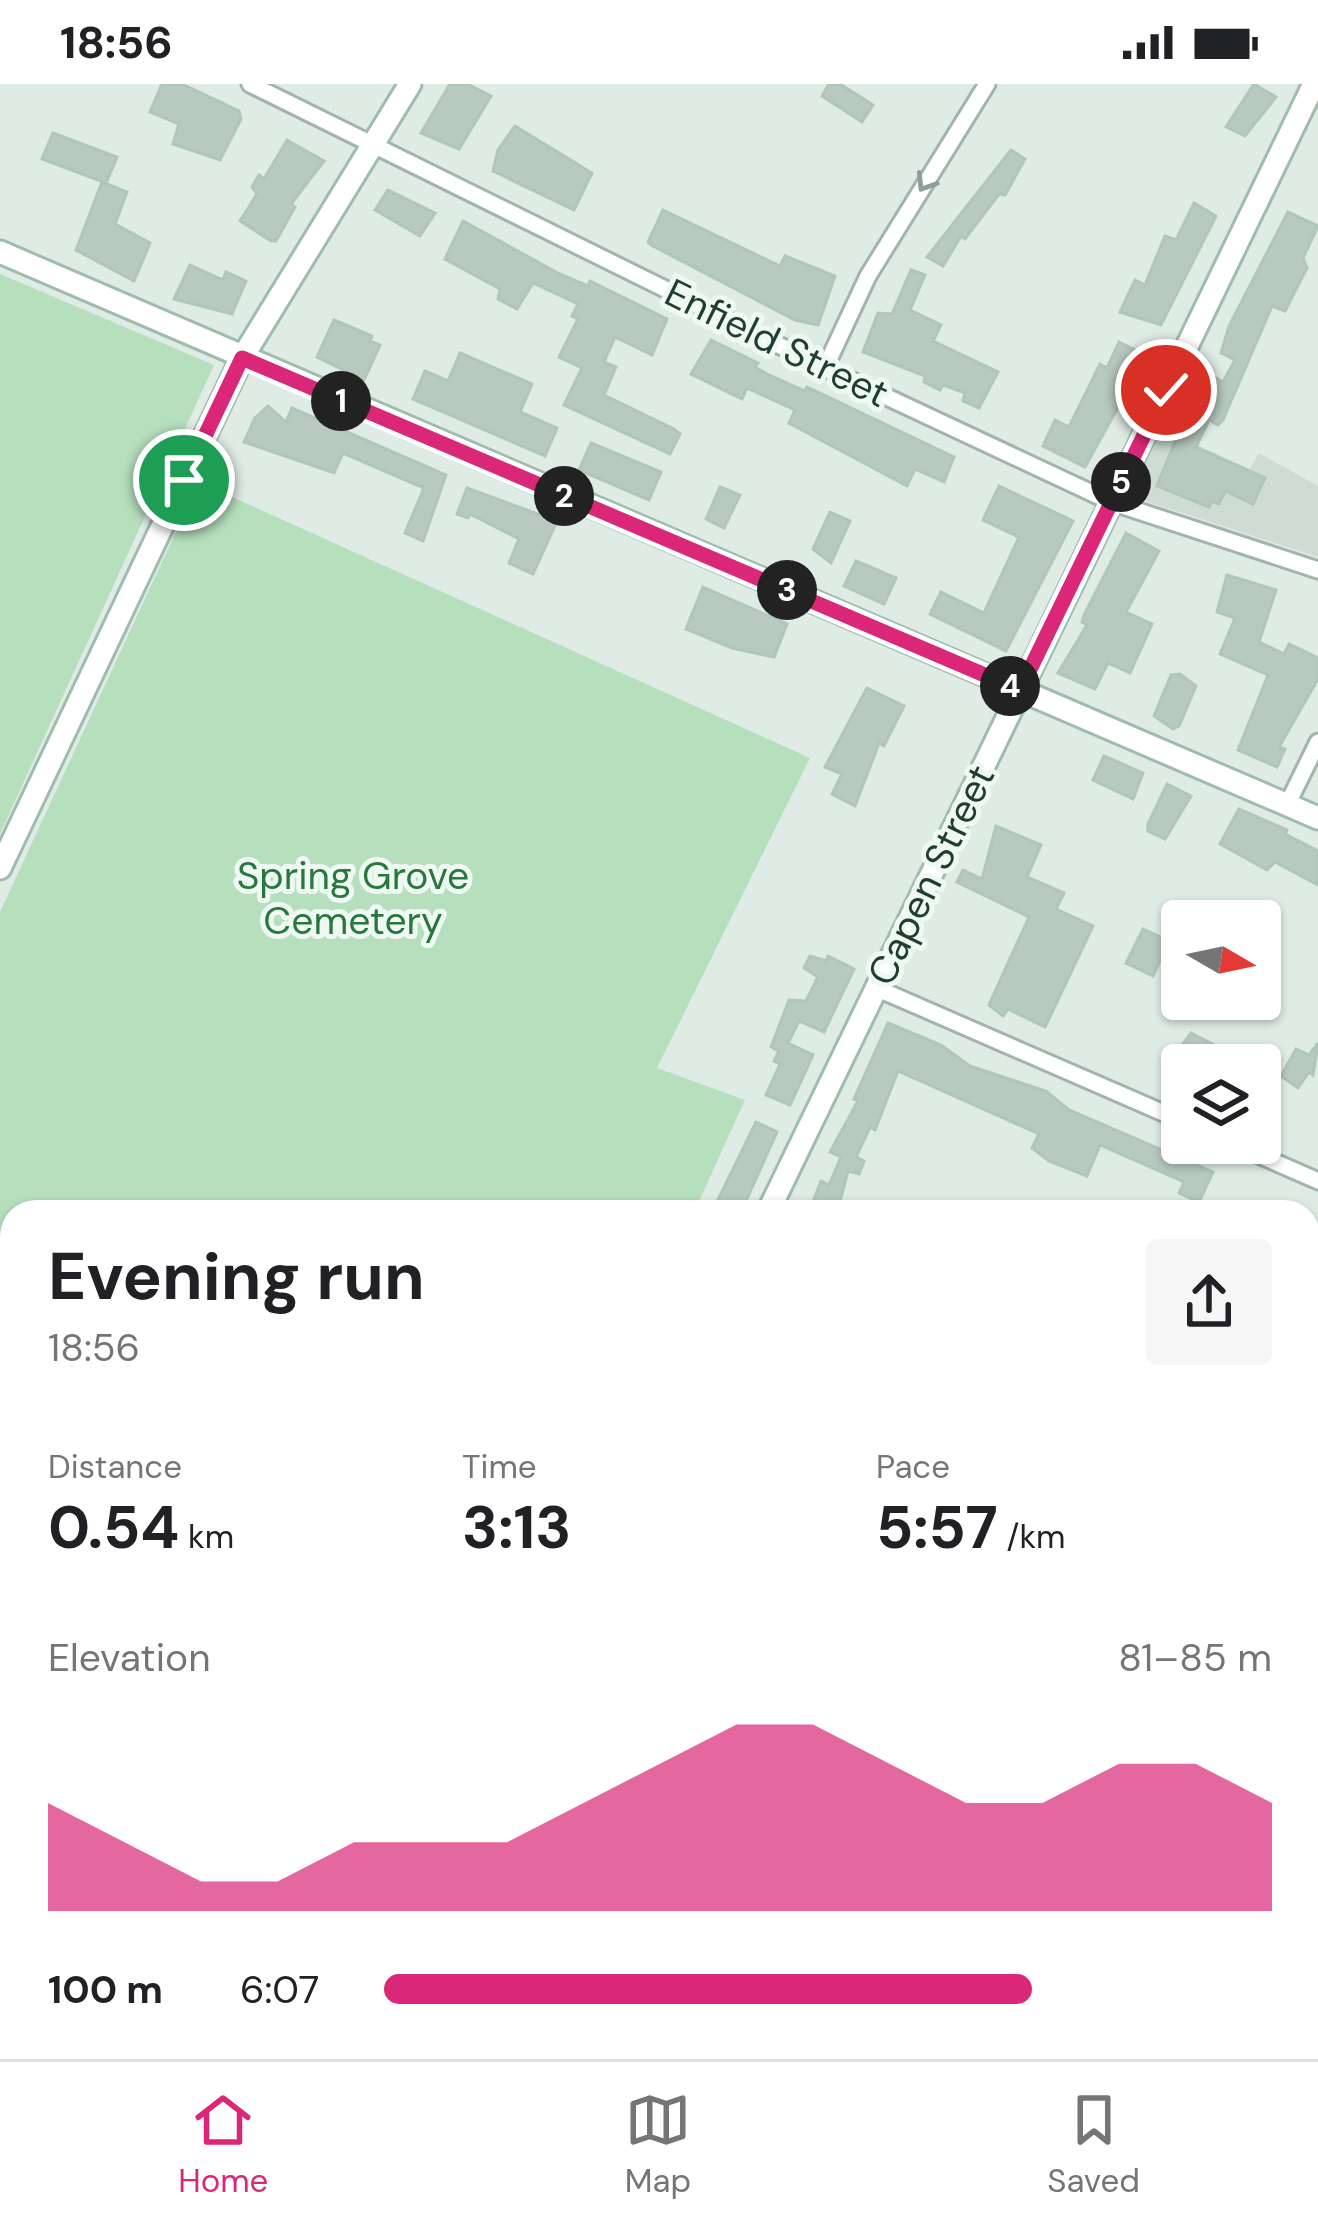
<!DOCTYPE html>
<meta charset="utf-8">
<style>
:root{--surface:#fff;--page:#f6f6f6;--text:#202124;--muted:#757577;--line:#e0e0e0;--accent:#db2777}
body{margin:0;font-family:"DM Sans",sans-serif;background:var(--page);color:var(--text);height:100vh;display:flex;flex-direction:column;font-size:45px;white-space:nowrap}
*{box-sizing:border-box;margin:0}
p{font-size:39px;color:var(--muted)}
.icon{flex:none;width:66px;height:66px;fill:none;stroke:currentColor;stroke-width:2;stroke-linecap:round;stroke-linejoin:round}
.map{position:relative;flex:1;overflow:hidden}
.side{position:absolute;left:0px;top:1116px;width:1320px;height:861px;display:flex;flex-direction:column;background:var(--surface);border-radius:36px 36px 0 0;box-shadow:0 3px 9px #0004}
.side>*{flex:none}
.needle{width:78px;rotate:99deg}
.fabs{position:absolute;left:1161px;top:816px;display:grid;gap:24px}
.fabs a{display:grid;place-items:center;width:120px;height:120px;border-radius:12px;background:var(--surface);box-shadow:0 3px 9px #0004;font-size:60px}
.pin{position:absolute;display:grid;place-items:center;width:102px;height:102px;color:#fff;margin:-51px;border:6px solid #fff;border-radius:50%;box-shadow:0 3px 12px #0007}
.km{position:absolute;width:60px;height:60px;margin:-30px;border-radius:50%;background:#222;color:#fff;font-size:33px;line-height:60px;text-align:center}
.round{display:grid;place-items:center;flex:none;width:126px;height:126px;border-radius:12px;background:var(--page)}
.headline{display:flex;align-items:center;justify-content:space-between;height:204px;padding:0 48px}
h1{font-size:66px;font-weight:700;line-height:90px}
.metrics{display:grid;grid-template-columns:repeat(3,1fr);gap:18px;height:204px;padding:12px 48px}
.metrics div{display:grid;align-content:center}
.metrics b{font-size:60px;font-weight:700}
.metrics small{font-size:33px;font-weight:400}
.metrics p{font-size:33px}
.chart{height:336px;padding:24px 48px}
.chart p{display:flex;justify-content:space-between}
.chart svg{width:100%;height:216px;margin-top:12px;fill:var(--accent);opacity:.7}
ul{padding:0 48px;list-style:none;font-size:39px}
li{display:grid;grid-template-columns:192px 144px 1fr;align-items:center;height:90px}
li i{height:30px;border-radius:15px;background:var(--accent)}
.status{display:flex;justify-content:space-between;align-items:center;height:84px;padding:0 60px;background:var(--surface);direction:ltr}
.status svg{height:33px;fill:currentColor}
.dock{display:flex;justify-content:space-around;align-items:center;height:168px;border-top:3px solid var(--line);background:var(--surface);font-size:33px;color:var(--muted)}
.dock a{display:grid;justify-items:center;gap:6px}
.dock .current{color:var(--accent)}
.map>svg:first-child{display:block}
.built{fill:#cedcd4}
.green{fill:#b6dfbd}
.building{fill:#b8cac0;stroke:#b1c6bb;stroke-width:3}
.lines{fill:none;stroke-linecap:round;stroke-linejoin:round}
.lane-casing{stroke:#a2b4ac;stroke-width:14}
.street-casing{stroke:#a2b4ac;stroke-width:21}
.secondary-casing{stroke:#a0bcaf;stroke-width:27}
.primary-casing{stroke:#c0c9c6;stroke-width:30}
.lane{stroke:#fff;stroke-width:8}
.street{stroke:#fff;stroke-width:15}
.secondary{stroke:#fff;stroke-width:21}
.primary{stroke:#60a58c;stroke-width:24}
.oneway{stroke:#8f9e98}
.route-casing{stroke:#fff;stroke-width:24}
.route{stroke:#db2777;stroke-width:15}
.labels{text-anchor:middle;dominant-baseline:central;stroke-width:10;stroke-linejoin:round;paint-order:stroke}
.street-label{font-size:39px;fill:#1f3e32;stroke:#f0f8f3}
.park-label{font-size:39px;fill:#26783c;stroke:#f0f8f3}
</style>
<div class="status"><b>18:56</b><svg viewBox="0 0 49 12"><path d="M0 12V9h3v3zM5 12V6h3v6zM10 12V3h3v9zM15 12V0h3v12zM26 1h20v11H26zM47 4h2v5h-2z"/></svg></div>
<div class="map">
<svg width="1318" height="1975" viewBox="0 0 1318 1975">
<rect width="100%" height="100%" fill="#dfece5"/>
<polygon class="built" points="1160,345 1250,385 1259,369 1318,402 1318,473 1139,415 1133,403"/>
<g class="green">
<polygon points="0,190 214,281 0,750"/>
<polygon points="199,398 810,674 657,984 745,1016 694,1128 12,1128 12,1656 0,1650 0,828"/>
</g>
<g class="building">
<polygon points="162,0 182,0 239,27 241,35 220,76 173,60 179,40 150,28"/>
<polygon points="450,0 467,0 491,12 459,65 421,49"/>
<polygon points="829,0 840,0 873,21 862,38 822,12"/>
<polygon points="1254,0 1276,13 1245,52 1226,43"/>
<polygon points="515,42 592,89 574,126 493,87 498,66"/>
<polygon points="53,49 117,73 106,99 42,75"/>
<polygon points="287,56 324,77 291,120 295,123 276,157 271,157 240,137 257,110 252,103 259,91 264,95"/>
<polygon points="1011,66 1025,75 1005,111 999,110 965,155 961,152 943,182 927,173"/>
<polygon points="102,98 127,108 115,140 150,159 134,197 76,166"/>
<polygon points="388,106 435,129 420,152 375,126"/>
<polygon points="1194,119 1216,132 1161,241 1120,228 1135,196 1145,201 1165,152 1176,156"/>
<polygon points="663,126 780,182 785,172 835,192 818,241 795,236 651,161 648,158"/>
<polygon points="1288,128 1318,142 1303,174 1307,184 1285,227 1272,222 1223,336 1218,341 1209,336 1196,363 1265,394 1253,420 1225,407 1219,420 1212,417 1209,423 1157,402 1192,316 1212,292 1223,298 1235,276 1221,269 1229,242"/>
<polygon points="463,137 556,188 588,202 590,197 667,235 652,271 615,253 604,278 616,283 604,311 674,345 680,350 670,370 564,321 582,284 559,273 578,235 572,232 578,220 533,199 517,225 498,215 500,205 445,175"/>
<polygon points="190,181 223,196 226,188 246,197 232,230 174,215"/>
<polygon points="911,186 925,191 910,226 941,241 933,257 998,288 979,324 963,317 965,309 943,301 940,306 924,298 925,292 863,268 878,229 892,230"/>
<polygon points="334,236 372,252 370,257 380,261 364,296 317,273"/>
<polygon points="711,256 758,279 755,283 767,290 805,307 807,303 954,373 944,398 915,385 907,402 789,339 795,326 747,304 742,315 691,290"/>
<polygon points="1119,258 1143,270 1130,296 1138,300 1131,313 1122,316 1085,383 1043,362 1055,336 1069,343 1100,280 1107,284"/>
<polygon points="460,269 532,300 520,328 557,344 545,372 413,315 425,287 448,297"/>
<polygon points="268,322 286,338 292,324 446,391 423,457 405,449 424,404 343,369 334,389 244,358 255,334"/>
<polygon points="591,359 661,388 649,416 579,386"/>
<polygon points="999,402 1073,437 1006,567 930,530 941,508 984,529 1019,453 983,436"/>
<polygon points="720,403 740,411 724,444 706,435"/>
<polygon points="467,404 557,437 533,490 509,479 519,455 470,430 468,434 457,430"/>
<polygon points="830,428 850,437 831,479 813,465"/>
<polygon points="1126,449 1159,467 1126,528 1152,540 1130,589 1108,579 1095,605 1058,589 1087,541 1082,538 1084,531"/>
<polygon points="856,477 896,494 884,520 844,502"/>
<polygon points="1227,491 1276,506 1259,558 1284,570 1289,560 1318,574 1318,595 1279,663 1285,665 1277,683 1238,666 1268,591 1220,570 1235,534 1217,528"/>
<polygon points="703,503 787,540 774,573 732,564 686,545"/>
<polygon points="1180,590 1196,602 1179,642 1173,645 1154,632 1171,591"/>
<polygon points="867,604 904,622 884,662 879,659 855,722 832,710 842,690 825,683"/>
<polygon points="1104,672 1143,689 1133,715 1093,696"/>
<polygon points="1167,700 1191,712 1165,755 1148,747 1148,740"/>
<polygon points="1239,725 1287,746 1285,750 1318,767 1318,801 1275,778 1267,786 1220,760"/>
<polygon points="996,742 1041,761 1027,793 1064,809 1056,825 1093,842 1045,943 1008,925 1003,932 989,921 1029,833 957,798 963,786 982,795"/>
<polygon points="1143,845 1169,857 1153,892 1126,879"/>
<polygon points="810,872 826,877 828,872 854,885 824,948 799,937 788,959 813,971 790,1021 766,1011 780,980 774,977 779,967 771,963 789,916 806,917 818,893 804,884"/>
<polygon points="888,939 941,961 970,982 1046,1007 1069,1026 1213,1088 1199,1118 1179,1109 1184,1098 1100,1061 1087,1092 1049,1077 1032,1064 1039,1050 898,987 875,1046 870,1043 856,1073 864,1077 859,1090 848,1087 837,1128 809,1128 821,1097 829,1101 841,1073 830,1068 858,1017 854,1015"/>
<polygon points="1191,949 1230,969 1223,981 1182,981 1181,990 1167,982"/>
<polygon points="1318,959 1313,991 1309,988 1298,1004 1281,992 1296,965 1309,971"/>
<polygon points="756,1038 777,1048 741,1128 712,1128"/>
</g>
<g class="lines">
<g class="lane-casing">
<polyline id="lane" points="1083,1965 1107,1975"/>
</g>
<g class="street-casing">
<g id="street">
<polyline points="250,0 825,284 1111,418 1318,486"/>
<polyline points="825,284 868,192 987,0"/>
<polyline points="1287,721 1318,658"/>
<polyline points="876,904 1182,1037"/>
<polyline points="1231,1059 1318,1097"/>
<polyline points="1308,1743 1318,1716"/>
<polyline points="1308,1803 1318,1806"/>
<polyline points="747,1975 752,1965"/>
<polyline points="996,1975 1001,1965"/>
<polyline points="1192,1975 1197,1965"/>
</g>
</g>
<g class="secondary-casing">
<g id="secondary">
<polyline points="0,168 1318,734"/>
<polyline points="0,784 242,274 410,0"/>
<polyline points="768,1128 1314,0"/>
<polyline points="1308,1448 1318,1452"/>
<polyline points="355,1975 360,1965"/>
</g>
</g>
<g class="primary-casing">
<g id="primary">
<polyline points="0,1911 12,1918"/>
<polyline points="96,1965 113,1975"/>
</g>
</g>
<use href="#lane" class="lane"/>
<use href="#street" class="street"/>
<use href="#secondary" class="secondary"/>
<use href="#primary" class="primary"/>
</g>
<defs><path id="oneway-chevron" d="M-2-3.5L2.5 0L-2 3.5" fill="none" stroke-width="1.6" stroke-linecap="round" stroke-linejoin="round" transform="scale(3)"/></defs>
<use class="oneway" href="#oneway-chevron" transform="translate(925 99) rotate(122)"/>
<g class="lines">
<g class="route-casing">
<polyline id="route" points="184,396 242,274 1020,606 1166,306"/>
</g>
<use href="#route" class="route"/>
</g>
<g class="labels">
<g class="street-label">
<text transform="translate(777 259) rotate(26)">Enfield Street</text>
<text transform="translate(931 791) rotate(-64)">Capen Street</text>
</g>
<g class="park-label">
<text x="353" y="791">Spring Grove<tspan x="353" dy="45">Cemetery</tspan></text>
</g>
</g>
</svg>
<div class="fabs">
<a><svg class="needle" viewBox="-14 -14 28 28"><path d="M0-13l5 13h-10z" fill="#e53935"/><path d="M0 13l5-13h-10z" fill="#757577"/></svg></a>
<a><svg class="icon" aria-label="layers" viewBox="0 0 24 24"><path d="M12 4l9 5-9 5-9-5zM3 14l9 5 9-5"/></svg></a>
</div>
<div class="pin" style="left:184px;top:396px;background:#1e9e55"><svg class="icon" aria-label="arrive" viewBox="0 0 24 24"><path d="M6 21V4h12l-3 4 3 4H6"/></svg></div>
<div class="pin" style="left:1166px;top:306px;background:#d93025"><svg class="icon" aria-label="check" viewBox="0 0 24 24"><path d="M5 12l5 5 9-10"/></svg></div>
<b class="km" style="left:341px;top:317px">1</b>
<b class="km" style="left:564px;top:412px">2</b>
<b class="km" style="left:787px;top:506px">3</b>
<b class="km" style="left:1010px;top:602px">4</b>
<b class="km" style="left:1121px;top:398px">5</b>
<section class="side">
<div class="headline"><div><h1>Evening run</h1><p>18:56</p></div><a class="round"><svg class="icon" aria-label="share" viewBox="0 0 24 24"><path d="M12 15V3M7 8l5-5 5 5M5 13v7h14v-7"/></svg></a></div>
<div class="metrics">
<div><p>Distance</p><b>0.54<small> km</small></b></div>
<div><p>Time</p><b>3:13</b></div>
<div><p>Pace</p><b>5:57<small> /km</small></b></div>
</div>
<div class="chart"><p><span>Elevation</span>81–85 m</p>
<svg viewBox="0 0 160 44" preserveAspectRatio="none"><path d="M0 44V22L10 30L20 38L30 38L40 30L50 30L60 30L70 22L80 14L90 6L100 6L110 14L120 22L130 22L140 14L150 14L160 22V44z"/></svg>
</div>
<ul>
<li><b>100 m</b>6:07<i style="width:73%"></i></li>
</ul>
</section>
</div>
<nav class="dock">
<a class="current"><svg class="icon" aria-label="home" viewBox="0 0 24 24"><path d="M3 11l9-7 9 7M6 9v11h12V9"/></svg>Home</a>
<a><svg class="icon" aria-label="map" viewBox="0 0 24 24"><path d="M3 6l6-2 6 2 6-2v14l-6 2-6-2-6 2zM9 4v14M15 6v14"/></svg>Map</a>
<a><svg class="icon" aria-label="saved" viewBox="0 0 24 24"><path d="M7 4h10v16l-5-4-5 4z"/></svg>Saved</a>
</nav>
